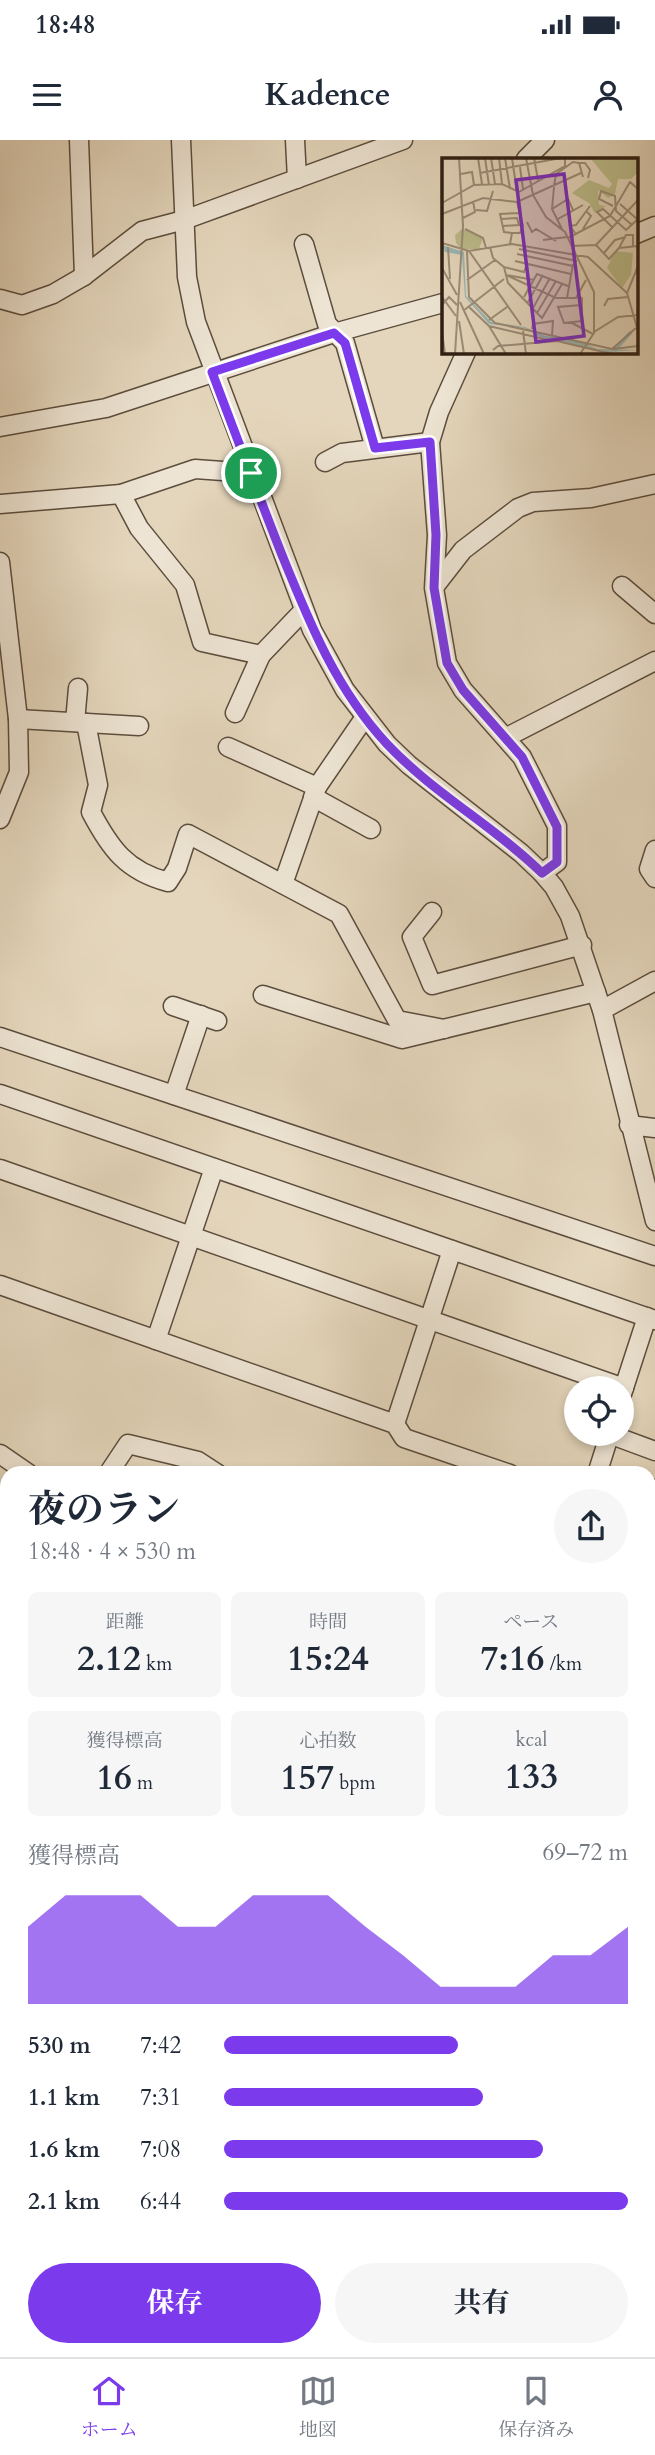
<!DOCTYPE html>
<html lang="ja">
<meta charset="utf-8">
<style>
:root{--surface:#fff;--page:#f6f6f7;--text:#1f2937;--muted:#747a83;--line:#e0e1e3;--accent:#7c3aed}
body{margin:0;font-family:Cardo,"Noto Serif JP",serif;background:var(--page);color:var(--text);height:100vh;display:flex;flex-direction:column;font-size:26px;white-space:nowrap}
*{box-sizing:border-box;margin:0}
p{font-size:23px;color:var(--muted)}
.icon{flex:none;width:38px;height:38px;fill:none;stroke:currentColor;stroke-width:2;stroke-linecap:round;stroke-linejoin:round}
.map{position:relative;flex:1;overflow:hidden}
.sheet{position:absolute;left:0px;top:1326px;width:656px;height:891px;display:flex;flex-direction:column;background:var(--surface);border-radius:21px 21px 0 0;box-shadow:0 4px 10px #0003}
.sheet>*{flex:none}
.fabs{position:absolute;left:564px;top:1236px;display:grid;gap:14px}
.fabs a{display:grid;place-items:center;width:70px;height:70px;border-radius:50%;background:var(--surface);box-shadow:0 4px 10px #0003;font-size:35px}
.pin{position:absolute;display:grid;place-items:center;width:60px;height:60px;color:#fff;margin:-30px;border:4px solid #fff;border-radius:50%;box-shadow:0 2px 7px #0007}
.round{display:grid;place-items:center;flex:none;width:74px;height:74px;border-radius:37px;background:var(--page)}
.headline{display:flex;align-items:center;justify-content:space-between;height:119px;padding:0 28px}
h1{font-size:38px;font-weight:700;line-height:52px}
.stats{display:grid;grid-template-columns:repeat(3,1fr);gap:10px;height:119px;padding:7px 28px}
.stats div{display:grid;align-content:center;border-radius:10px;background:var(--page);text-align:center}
.stats b{font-size:35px;font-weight:700}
.stats small{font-size:19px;font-weight:400}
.stats p{font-size:19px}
.chart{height:196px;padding:14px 28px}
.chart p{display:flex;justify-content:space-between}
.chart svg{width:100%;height:126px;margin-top:7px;fill:var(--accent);opacity:.7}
.cta{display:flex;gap:14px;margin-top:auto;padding:14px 28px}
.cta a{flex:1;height:80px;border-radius:42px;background:var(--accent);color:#fff;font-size:28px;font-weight:700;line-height:80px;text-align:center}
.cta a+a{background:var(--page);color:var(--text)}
ul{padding:0 28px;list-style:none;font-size:23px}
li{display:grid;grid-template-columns:112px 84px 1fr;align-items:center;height:52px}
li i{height:18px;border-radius:9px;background:var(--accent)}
.status{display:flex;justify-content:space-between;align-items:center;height:49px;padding:0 35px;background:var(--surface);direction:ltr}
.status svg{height:19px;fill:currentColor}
header{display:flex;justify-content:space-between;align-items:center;height:91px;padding:0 28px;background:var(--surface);font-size:32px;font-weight:700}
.dock{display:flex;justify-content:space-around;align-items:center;height:98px;border-top:2px solid var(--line);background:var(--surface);font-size:19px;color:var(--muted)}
.dock a{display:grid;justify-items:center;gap:4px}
.dock .current{color:var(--accent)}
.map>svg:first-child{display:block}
.water{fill:#97b8b7;stroke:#6d7b75;stroke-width:2}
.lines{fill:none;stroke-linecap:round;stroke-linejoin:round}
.minor-casing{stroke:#5c4d3d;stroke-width:21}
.minor{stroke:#ede4d3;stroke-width:18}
.route-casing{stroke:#fff;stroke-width:14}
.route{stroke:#7c3aed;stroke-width:9}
.inset-river{fill:none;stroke:#97b8b7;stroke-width:3.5}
.inset-road{fill:none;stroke:#9c8d78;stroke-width:2}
.view{fill:#7b2cbf;fill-opacity:0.15;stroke:#7b2cbf;stroke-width:3.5}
.inset-edge{fill:none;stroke:#2f1f13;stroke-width:3.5}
</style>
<div class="status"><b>18:48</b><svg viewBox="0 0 49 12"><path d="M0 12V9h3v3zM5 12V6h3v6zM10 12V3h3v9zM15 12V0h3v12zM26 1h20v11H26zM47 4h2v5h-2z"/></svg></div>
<header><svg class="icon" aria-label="menu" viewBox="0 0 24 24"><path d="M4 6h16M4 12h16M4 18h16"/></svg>Kadence<svg class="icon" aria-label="person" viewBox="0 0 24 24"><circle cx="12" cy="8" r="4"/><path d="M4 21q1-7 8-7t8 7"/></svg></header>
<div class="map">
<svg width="655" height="2217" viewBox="0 0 655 2217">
<rect width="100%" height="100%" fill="#e4d6bc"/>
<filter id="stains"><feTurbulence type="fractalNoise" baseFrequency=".00286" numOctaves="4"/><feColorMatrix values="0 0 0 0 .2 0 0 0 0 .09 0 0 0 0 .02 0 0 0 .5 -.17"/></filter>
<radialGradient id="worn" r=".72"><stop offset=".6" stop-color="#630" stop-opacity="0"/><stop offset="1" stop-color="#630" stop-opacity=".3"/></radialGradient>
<g class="water">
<polygon points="0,2074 7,2079 7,2124 0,2120"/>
<polygon points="343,2210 442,2210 462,2217 367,2217"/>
</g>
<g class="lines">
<g class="minor-casing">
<g id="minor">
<polyline points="79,0 84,136"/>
<polyline points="181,0 187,137 196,182 312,490 345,550 387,604 409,625 521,713 542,733 554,747 570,776 602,870 655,1081"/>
<polyline points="295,0 297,39"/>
<polyline points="526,19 545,0"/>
<polyline points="636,94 655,86"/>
<polyline points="304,104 327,184 345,203 375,308"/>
<polyline points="0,159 22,165 53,154 84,136 142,91 184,80 403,0"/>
<polyline points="466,212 439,272 430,302 437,395 434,448 447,523 463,550 522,617 557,686 557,722 542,733"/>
<polyline points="0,287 106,268 334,193 443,163"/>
<polyline points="325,322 342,313 430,302"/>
<polyline points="121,354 139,388 185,445 202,502 261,515 304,470"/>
<polyline points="0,364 121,354 195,329 251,333"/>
<polyline points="0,422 18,579 19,632 0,679"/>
<polyline points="435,446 463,410 518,368 533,362 591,358 655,344"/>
<polyline points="622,446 655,474"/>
<polyline points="235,573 261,515"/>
<polyline points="18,579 139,586"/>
<polyline points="75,582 78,548"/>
<path d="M 86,583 L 98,645 L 91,672 C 110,708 126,731 168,742 L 177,728 L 188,694 L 339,774 L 397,880 L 444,889"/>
<polyline points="507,597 655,521"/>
<polyline points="228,607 317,647 365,577"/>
<polyline points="313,657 371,689"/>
<polyline points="655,710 649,729 655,738"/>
<polyline points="283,744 317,647"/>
<polyline points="432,772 412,797 432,845 582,805"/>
<polyline points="263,855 402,899 596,852"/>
<polyline points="173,866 217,881"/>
<polyline points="602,870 655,841"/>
<polyline points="0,897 655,1116"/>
<polyline points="0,954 655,1180"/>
<polyline points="174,955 201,875"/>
<polyline points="629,985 655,988"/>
<polyline points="0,1029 624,1248"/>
<polyline points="0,1145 395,1284 404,1298 510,1334"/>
<polyline points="156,1200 214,1028"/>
<polyline points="621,1257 647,1177"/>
<polyline points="395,1284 452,1110"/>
<polyline points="609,1294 655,1311"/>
<polyline points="0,1314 29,1334"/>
<polyline points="108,1334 128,1304 198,1321 218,1334"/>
<polyline points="597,1334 610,1293"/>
<polyline points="649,1357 655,1349"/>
<polyline points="0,1443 7,1447"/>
<polyline points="649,1489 655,1492"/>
<polyline points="0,1506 7,1496"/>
<polyline points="649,1597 655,1599"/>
<polyline points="0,1641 7,1636"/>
<polyline points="649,1651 655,1643"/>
<polyline points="649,1663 655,1667"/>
<polyline points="0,1720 7,1731"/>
<polyline points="649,1794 655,1794"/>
<polyline points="649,1903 655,1904"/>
<polyline points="0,1969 7,1970"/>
<polyline points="649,2021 655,2021"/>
<polyline points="0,2056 7,2060"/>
<polyline points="649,2125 655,2129"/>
<polyline points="0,2138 7,2143"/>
<polyline points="171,2210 188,2217"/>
<polyline points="467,2210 483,2217"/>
</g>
</g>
<use href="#minor" class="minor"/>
</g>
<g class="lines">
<g class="route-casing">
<path id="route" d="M 334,193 L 345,203 L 375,308 L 430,302 L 436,395 L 434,448 L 447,523 L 463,550 L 522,617 L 557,687 L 557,722 L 542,733 C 494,686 433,653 387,604 C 336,549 310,484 282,415 C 258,354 235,293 212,232 Z"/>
</g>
<use href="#route" class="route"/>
</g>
<g transform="translate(442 18)">
<rect width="196" height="196" fill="#e4d6bc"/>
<path d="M 148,0 L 196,0 L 196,14 L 189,21 L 176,21 L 173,36 L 166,40 L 156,32 L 157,47 L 164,48 L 153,55 L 147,45 L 130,35 L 147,22 L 167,30 L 170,26 ZM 20,71 L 41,80 L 37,91 L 19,91 L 14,85 L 13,77 ZM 173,93 L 191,95 L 189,117 L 180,130 L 165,110 Z" fill="#bcbc8b"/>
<path d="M 0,87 L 22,94 L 24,138 L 49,164 L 83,169 L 103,178 L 129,180 L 155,191 L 196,192 L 164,194 L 98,179 L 83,170 L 47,166 L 23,139 L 20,97 L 3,94 Z" fill="#97b8b7"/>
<path class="inset-river" d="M 172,193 L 189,174"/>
<path class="inset-road" d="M 36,0 L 40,26M 43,0 L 47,27M 49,0 L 53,26M 57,0 L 60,26M 63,0 L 68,31M 70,0 L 75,34M 84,0 L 91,37 L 104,59 L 123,74 L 152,134 L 152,175 L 138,196M 92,0 L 96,22M 137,5 L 143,5 L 148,12 L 146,20M 78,9 L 81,31M 38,15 L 119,0M 19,16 L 30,14 L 32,27M 112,28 L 114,16 L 131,4 L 137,5 L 141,19M 112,29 L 110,51 L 120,71M 0,45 L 32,27 L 60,26 L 77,34 L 123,8 L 123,0M 178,46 L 195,61M 171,48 L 157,41 L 159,33 L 173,38 L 174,53 L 190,67M 110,51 L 126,41 L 131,52M 34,52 L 45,53 L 51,33M 0,56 L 41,40 L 75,44 L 139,15M 21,60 L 33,54 L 31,43M 59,61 L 75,60 L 77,67 L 61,68M 116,61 L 141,47M 85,64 L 90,74 L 94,71 L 114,83M 171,70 L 155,54 L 161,51 L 184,72 L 196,61M 23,71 L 41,80 L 44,90M 141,71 L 149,58 L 144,53M 70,75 L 62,74 L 58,56 L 78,55M 133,75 L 128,68 L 134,67 L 148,48M 126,80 L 168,58 L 188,24 L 196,31M 101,82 L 125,79M 0,85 L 27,93 L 70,86 L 146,99 L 185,135M 68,86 L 70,75 L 78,75 L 81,68 L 75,44M 154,87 L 167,101 L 177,90 L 196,88M 129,88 L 154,87 L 196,42M 6,89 L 8,121M 48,89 L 51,100 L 62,109 L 82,114 L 85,106M 177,90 L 184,77 L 191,77 L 191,88M 77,91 L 135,103M 25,93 L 27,139 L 53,165 L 170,191 L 194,170M 27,93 L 79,167M 162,95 L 173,82 L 184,79M 75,96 L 131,108M 73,103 L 129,116M 196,108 L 185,135 L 196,173M 62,109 L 66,125 L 100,160 L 120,126M 0,110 L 15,137M 64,117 L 114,140 L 134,140 L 144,122M 64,117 L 92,122M 25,122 L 53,102M 136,138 L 140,140 L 140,163 L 122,165 L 116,149 L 140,147M 0,139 L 14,158M 82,139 L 95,116 L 126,128M 125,140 L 131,106M 18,144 L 42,196M 86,144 L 101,117M 0,147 L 7,139 L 15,147M 162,148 L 166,141 L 186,139M 27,149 L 47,168 L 106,182M 91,150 L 108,120M 21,153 L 62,121M 95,155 L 114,123M 47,162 L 65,149M 17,163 L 22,196M 130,165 L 151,176M 47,168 L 64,196M 90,171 L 91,166 L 111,163 L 110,177M 81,173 L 84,196M 0,174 L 3,196M 152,174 L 176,159 L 196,157M 171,191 L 196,188M 51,192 L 56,188 L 115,183 L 170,196M 13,196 L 21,68 L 17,0"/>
<path class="view" d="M 122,16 L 142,178 L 94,184 L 74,22 Z"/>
<rect width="196" height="196" class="inset-edge"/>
</g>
<rect width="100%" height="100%" filter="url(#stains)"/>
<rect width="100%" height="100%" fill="url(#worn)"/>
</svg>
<div class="fabs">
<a><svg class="icon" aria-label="locate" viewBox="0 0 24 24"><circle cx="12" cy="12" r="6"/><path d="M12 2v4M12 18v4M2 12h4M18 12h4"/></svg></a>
</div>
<div class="pin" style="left:251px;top:333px;background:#1e9e55"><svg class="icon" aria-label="arrive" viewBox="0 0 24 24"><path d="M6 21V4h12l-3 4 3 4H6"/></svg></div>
<section class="sheet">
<div class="headline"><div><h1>夜のラン</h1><p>18:48 · 4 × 530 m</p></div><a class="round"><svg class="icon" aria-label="share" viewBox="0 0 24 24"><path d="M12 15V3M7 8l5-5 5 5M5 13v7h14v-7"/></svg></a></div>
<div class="stats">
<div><p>距離</p><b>2.12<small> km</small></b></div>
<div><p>時間</p><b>15:24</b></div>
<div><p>ペース</p><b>7:16<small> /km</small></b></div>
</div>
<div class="stats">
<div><p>獲得標高</p><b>16<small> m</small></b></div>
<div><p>心拍数</p><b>157<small> bpm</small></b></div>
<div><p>kcal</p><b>133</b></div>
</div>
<div class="chart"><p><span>獲得標高</span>69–72 m</p>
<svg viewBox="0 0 160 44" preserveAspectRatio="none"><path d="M0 44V17L10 6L20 6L30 6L40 17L50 17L60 6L70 6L80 6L90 17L100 27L110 38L120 38L130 38L140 27L150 27L160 17V44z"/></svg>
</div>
<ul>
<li><b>530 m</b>7:42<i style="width:58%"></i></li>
<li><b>1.1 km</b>7:31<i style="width:64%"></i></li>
<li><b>1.6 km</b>7:08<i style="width:79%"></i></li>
<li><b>2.1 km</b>6:44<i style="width:100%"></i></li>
</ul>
<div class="cta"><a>保存</a><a>共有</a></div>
</section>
</div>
<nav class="dock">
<a class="current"><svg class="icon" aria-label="home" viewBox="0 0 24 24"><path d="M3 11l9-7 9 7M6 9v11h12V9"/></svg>ホーム</a>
<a><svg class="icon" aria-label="map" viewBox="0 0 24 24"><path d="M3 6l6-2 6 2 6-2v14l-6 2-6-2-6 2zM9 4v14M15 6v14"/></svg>地図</a>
<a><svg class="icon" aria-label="saved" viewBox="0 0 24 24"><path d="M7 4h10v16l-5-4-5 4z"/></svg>保存済み</a>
</nav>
